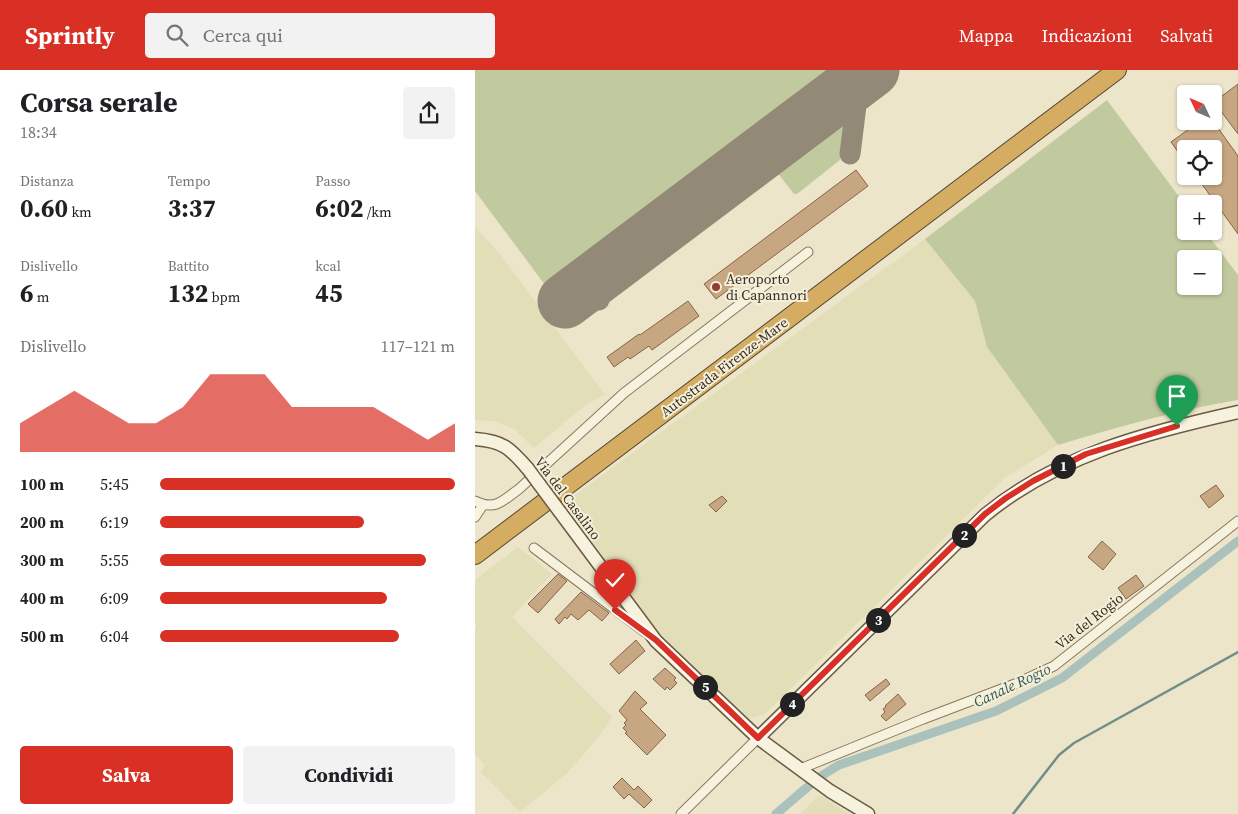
<!DOCTYPE html>
<html lang="it">
<meta charset="utf-8">
<style>
:root{--surface:#fff;--page:#f2f2f2;--text:#202124;--muted:#757577;--accent:#d93025}
body{margin:0;font-family:"Source Serif 4",serif;background:var(--page);color:var(--text);height:100vh;display:flex;flex-direction:column;font-size:19px;white-space:nowrap}
*{box-sizing:border-box;margin:0}
p{font-size:16px;color:var(--muted)}
.icon{flex:none;width:28px;height:28px;fill:none;stroke:currentColor;stroke-width:2;stroke-linecap:round;stroke-linejoin:round}
.map{position:relative;flex:1;overflow:hidden}
.sheet{display:flex;flex-direction:column;background:var(--surface);width:475px}
.sheet>*{flex:none}
.needle{width:32px;rotate:314deg}
.buttons{position:absolute;left:702px;top:15px;display:grid;gap:10px}
.buttons a{display:grid;place-items:center;width:45px;height:45px;border-radius:5px;background:var(--surface);box-shadow:0 1px 4px #0004;font-size:25px}
.pin{position:absolute;display:grid;place-items:center;width:42px;height:42px;color:#fff;margin:-51px -21px;border-radius:50% 50% 50% 0;rotate:-45deg;box-shadow:0 0 5px #0007}
.pin .icon{rotate:45deg}
.km{position:absolute;width:25px;height:25px;margin:-12px;border-radius:50%;background:#222;color:#fff;font-size:14px;line-height:25px;text-align:center}
.round{display:grid;place-items:center;flex:none;width:52px;height:52px;border-radius:5px;background:var(--page)}
.headline{display:flex;align-items:center;justify-content:space-between;height:85px;padding:0 20px}
h1{font-size:28px;font-weight:700;line-height:38px}
.stats{display:grid;grid-template-columns:repeat(3,1fr);gap:8px;height:85px;padding:5px 20px}
.stats div{display:grid;align-content:center}
.stats b{font-size:25px;font-weight:700}
.stats small{font-size:14px;font-weight:400}
.stats p{font-size:14px}
.chart{height:140px;padding:10px 20px}
.chart p{display:flex;justify-content:space-between}
.chart svg{width:100%;height:90px;margin-top:5px;fill:var(--accent);opacity:.7}
.cta{display:flex;gap:10px;margin-top:auto;padding:10px 20px}
.cta a{flex:1;height:58px;border-radius:5px;background:var(--accent);color:#fff;font-size:20px;font-weight:700;line-height:58px;text-align:center}
.cta a+a{background:var(--page);color:var(--text)}
ul{padding:0 20px;list-style:none;font-size:16px}
li{display:grid;grid-template-columns:80px 60px 1fr;align-items:center;height:38px}
li i{height:12px;border-radius:6px;background:var(--accent)}
header{display:flex;align-items:center;gap:30px;box-sizing:border-box;height:70px;padding:0 25px;background:var(--accent);color:#fff}
header strong{font-size:24px}
nav{display:flex;gap:28px;margin-inline-start:auto;font-size:18px}
.search{width:350px;height:45px;background:var(--page);display:flex;align-items:center;gap:12px;box-sizing:border-box;padding:0 18px;border-radius:5px;color:var(--muted);font-size:19px}
main{display:flex;flex:1;min-height:0}
.map>svg:first-child{display:block}
.farmland{fill:#e1deb8}
.green{fill:#c1ca9e;fill-rule:evenodd}
.lines{fill:none;stroke-linecap:round;stroke-linejoin:round}
.stream{stroke:#718f8a;stroke-width:2.5}
.canal{stroke:#aac1bc;stroke-width:9}
.taxiway{stroke:#928a76;stroke-width:21}
.runway{stroke:#928a76;stroke-width:55}
.building{fill:#c7a682;stroke:#856547}
.street-casing{stroke:#88795f;stroke-width:11}
.secondary-casing{stroke:#6a5a42;stroke-width:15}
.highway-casing{stroke:#564733;stroke-width:20}
.street{stroke:#f7f2dd;stroke-width:9}
.secondary{stroke:#f7f2dd;stroke-width:12}
.highway{stroke:#d4ad62;stroke-width:18}
.secondary-bridge-casing{stroke:#6a5a42;stroke-width:15;stroke-linecap:butt}
.secondary-bridge{stroke:#f7f2dd;stroke-width:12}
.route-casing{stroke:#fff;stroke-width:10}
.route{stroke:#d93025;stroke-width:6}
.poi-dot{fill:#933c33;stroke:#f4efd9;stroke-width:2}
.labels{text-anchor:middle;dominant-baseline:central;stroke-width:4;stroke-linejoin:round;paint-order:stroke}
.poi-label{font-size:14px;fill:#392f22;stroke:#f4efd9;text-anchor:start}
.street-label{font-size:14px;fill:#392f22;stroke:#f4efd9}
.water-label{font-size:15px;font-style:italic;fill:#325758;stroke:#f4efd9}
</style>
<header>
<strong>Sprintly</strong>
<div class="search"><svg class="icon" aria-label="search" viewBox="0 0 24 24"><circle cx="10" cy="10" r="6"/><path d="M15 15l6 6"/></svg>Cerca qui</div>
<nav><a>Mappa</a><a>Indicazioni</a><a>Salvati</a></nav>
</header>
<main>
<section class="sheet">
<div class="headline"><div><h1>Corsa serale</h1><p>18:34</p></div><a class="round"><svg class="icon" aria-label="share" viewBox="0 0 24 24"><path d="M12 15V3M7 8l5-5 5 5M5 13v7h14v-7"/></svg></a></div>
<div class="stats">
<div><p>Distanza</p><b>0.60<small> km</small></b></div>
<div><p>Tempo</p><b>3:37</b></div>
<div><p>Passo</p><b>6:02<small> /km</small></b></div>
</div>
<div class="stats">
<div><p>Dislivello</p><b>6<small> m</small></b></div>
<div><p>Battito</p><b>132<small> bpm</small></b></div>
<div><p>kcal</p><b>45</b></div>
</div>
<div class="chart"><p><span>Dislivello</span>117–121 m</p>
<svg viewBox="0 0 160 44" preserveAspectRatio="none"><path d="M0 44V30L10 22L20 14L30 22L40 30L50 30L60 22L70 6L80 6L90 6L100 22L110 22L120 22L130 22L140 30L150 38L160 30V44z"/></svg>
</div>
<ul>
<li><b>100 m</b>5:45<i style="width:100%"></i></li>
<li><b>200 m</b>6:19<i style="width:69%"></i></li>
<li><b>300 m</b>5:55<i style="width:90%"></i></li>
<li><b>400 m</b>6:09<i style="width:77%"></i></li>
<li><b>500 m</b>6:04<i style="width:81%"></i></li>
</ul>
<div class="cta"><a>Salva</a><a>Condividi</a></div>
</section>
<div class="map">
<svg width="763" height="744" viewBox="0 0 763 744">
<rect width="100%" height="100%" fill="#ece5ca"/>
<g class="farmland">
<polygon points="0,157 25,184 130,325 113,333 59,378 39,359 19,351 0,350"/>
<polygon points="450,169 500,231 512,277 583,375 531,407 289,645 274,648 186,565 88,434"/>
<polygon points="43,477 77,504 37,547 137,647 122,669 92,703 45,742 6,702 10,695 0,684 0,558 2,556 0,554 0,510"/>
<polygon points="344,725 375,744 376,744 325,744"/>
</g>
<g class="green">
<polygon points="0,0 372,0 76,223 0,121"/>
<path d="M 632,30 L 711,136 L 711,161 L 730,161 L 763,205 L 763,330 C 702,340 643,357 583,375 L 512,277 L 500,231 L 450,169 ZM 711,189 L 739,189 L 739,216 L 711,216 Z"/>
<polygon points="370,36 373,38 374,41 365,90 322,124 319,124 294,92 366,38"/>
</g>
<g class="lines">
<polyline class="stream" points="538,744 584,685 599,673 763,582"/>
<polyline class="canal" points="301,744 343,708 364,695 521,641 587,608 763,471"/>
<g class="taxiway">
<path d="M 357,30 C 368,28 374,29 380,40"/>
<polyline points="375,84 383,19 391,4"/>
<polyline points="113,213 124,230"/>
</g>
<polyline class="runway" points="90,231 397,0"/>
</g>
<g class="building">
<polygon points="763,14 763,64 739,32"/>
<polygon points="725,51 738,51 763,86 763,164 721,106 739,106 739,79 711,79 711,93 696,72"/>
<polygon points="381,100 393,116 241,229 229,214"/>
<polygon points="213,231 224,246 177,280 174,276 155,289 153,287 139,297 132,287 164,264 165,265"/>
<polygon points="741,415 749,426 734,438 725,426"/>
<polygon points="247,426 252,431 241,442 234,435"/>
<polygon points="627,471 641,484 628,500 613,487"/>
<polygon points="83,504 92,511 63,543 53,534"/>
<polygon points="661,505 669,516 651,529 643,518"/>
<polygon points="106,522 134,543 127,551 114,540 103,550 96,544 92,549 90,547 84,554 80,549"/>
<polygon points="161,570 170,581 144,604 135,594"/>
<polygon points="190,598 201,608 199,610 202,613 195,620 192,617 190,620 178,609"/>
<polygon points="411,609 415,614 395,631 390,625"/>
<polygon points="160,621 172,633 165,639 191,665 172,685 150,663 152,662 148,658 151,655 149,653 152,650 144,641"/>
<polygon points="423,624 431,634 411,651 406,646 410,642 408,639 411,637 410,636"/>
<polygon points="147,708 159,720 163,716 177,730 169,738 154,724 149,729 138,717"/>
</g>
<g class="lines">
<g class="street-casing">
<g id="street">
<path d="M 0,431 C 21,441 27,431 44,419 L 149,323 L 333,182"/>
<polyline points="0,447 8,435"/>
<polyline points="59,478 170,562"/>
<polyline points="325,699 448,649 540,614 579,596 763,451"/>
<polyline points="206,744 283,668"/>
</g>
</g>
<g class="secondary-casing">
<g id="secondary">
<path d="M 0,369 C 28,371 35,378 53,399"/>
<polyline points="85,442 181,571 283,668 355,721 393,744"/>
<path d="M 283,668 L 510,445 C 583,385 673,362 763,342"/>
</g>
</g>
<g class="highway-casing">
<polyline id="highway" points="0,485 642,0"/>
</g>
<use href="#street" class="street"/>
<use href="#secondary" class="secondary"/>
<use href="#highway" class="highway"/>
<g class="secondary-bridge-casing">
<polyline id="secondary-bridge" points="53,399 85,442"/>
</g>
<use href="#secondary-bridge" class="secondary-bridge"/>
</g>
<g class="lines">
<g class="route-casing">
<polyline id="route" points="140,540 181,570 283,668 510,444 531,428 558,411 611,384 702,356"/>
</g>
<use href="#route" class="route"/>
</g>
<circle class="poi-dot" cx="241" cy="217" r="5"/>
<g class="labels">
<g class="poi-label">
<text x="251" y="209">Aeroporto<tspan x="251" dy="16">di Capannori</tspan></text>
</g>
<g class="street-label">
<text transform="translate(249 297) rotate(-37)">Autostrada Firenze-Mare</text>
<text transform="translate(93 428) rotate(53)">Via del Casalino</text>
<text transform="translate(614 551) rotate(-38)">Via del Rogio</text>
</g>
<g class="water-label">
<text transform="translate(537 615) rotate(-25)">Canale Rogio</text>
</g>
</g>
</svg>
<div class="buttons">
<a><svg class="needle" viewBox="-14 -14 28 28"><path d="M0-13l5 13h-10z" fill="#e53935"/><path d="M0 13l5-13h-10z" fill="#757577"/></svg></a>
<a><svg class="icon" aria-label="locate" viewBox="0 0 24 24"><circle cx="12" cy="12" r="6"/><path d="M12 2v4M12 18v4M2 12h4M18 12h4"/></svg></a>
<a>+</a>
<a>−</a>
</div>
<div class="pin" style="left:702px;top:356px;background:#1e9e55"><svg class="icon" aria-label="arrive" viewBox="0 0 24 24"><path d="M6 21V4h12l-3 4 3 4H6"/></svg></div>
<div class="pin" style="left:140px;top:540px;background:#d93025"><svg class="icon" aria-label="check" viewBox="0 0 24 24"><path d="M5 12l5 5 9-10"/></svg></div>
<b class="km" style="left:588px;top:396px">1</b>
<b class="km" style="left:489px;top:465px">2</b>
<b class="km" style="left:403px;top:550px">3</b>
<b class="km" style="left:317px;top:634px">4</b>
<b class="km" style="left:230px;top:617px">5</b>
</div>
</main>
